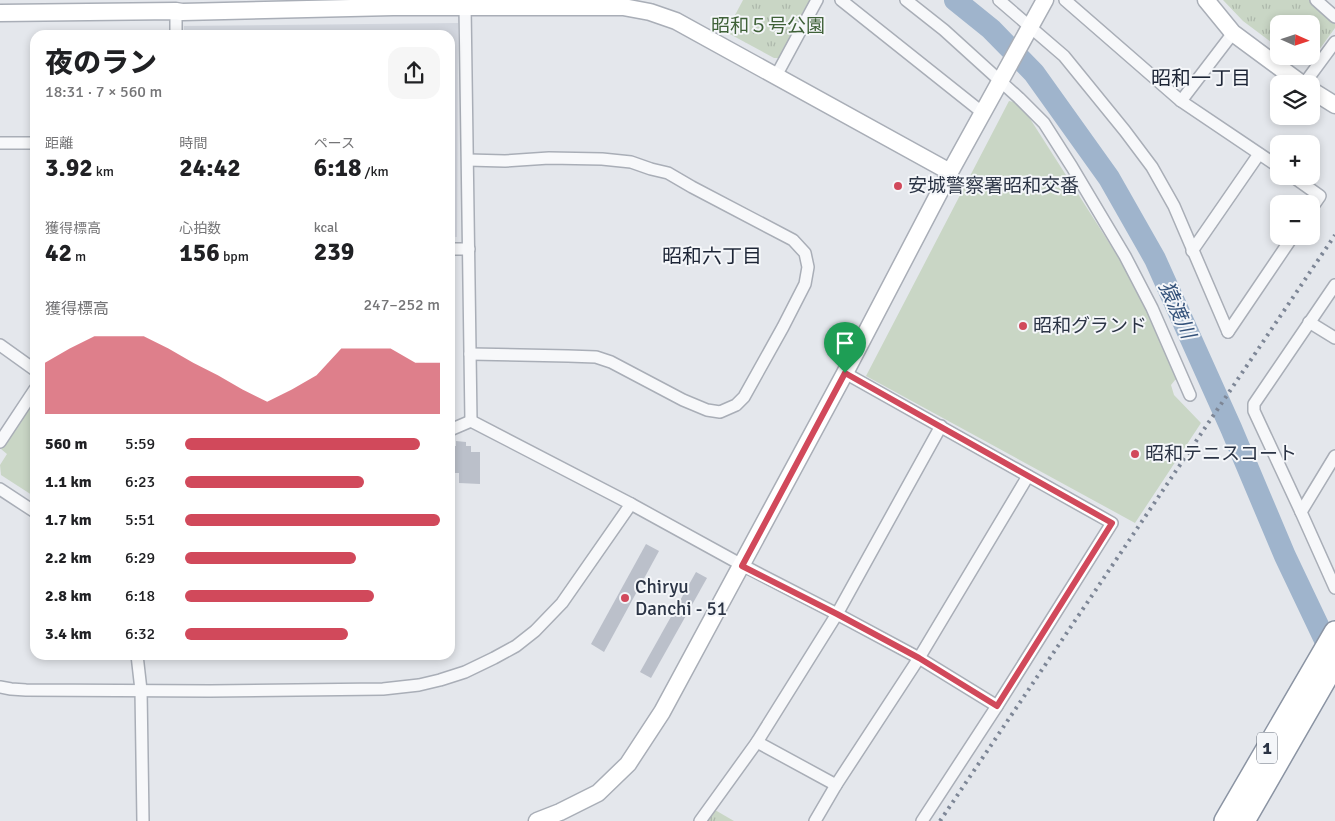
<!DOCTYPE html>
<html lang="ja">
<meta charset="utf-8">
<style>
:root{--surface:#fff;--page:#f6f6f6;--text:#202124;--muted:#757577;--accent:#d1495b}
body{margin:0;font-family:Signika,"Noto Sans JP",sans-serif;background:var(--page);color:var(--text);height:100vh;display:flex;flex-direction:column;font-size:19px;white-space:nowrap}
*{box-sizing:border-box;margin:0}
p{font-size:16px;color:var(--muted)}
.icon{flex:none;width:28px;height:28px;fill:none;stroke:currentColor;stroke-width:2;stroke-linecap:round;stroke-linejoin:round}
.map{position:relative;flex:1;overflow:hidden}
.details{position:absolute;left:30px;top:30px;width:425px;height:630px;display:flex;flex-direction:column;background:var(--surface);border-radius:15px;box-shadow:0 2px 8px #0003}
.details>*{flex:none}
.needle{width:32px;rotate:93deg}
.tools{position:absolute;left:1270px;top:15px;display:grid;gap:10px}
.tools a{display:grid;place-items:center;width:50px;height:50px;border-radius:10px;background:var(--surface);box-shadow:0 2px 8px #0003;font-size:25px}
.pin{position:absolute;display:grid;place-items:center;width:42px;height:42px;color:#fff;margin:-51px -21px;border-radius:50% 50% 50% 0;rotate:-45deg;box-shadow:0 0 5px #0007}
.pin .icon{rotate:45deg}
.round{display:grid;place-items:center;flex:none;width:52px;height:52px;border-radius:15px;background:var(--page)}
.head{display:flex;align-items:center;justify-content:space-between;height:85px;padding:0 15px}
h1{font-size:28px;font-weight:800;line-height:38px}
.metrics{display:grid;grid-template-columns:repeat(3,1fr);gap:8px;height:85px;padding:5px 15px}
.metrics div{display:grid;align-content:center}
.metrics b{font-size:25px;font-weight:800}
.metrics small{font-size:14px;font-weight:400}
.metrics p{font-size:14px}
.chart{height:140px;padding:10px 15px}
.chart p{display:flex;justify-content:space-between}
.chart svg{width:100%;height:90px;margin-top:5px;fill:var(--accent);opacity:.7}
ul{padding:0 15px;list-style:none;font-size:16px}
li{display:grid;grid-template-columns:80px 60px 1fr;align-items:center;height:38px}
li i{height:12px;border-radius:6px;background:var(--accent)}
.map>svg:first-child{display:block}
.built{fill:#d2d6de}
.grass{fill:url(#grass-tufts)}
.garden{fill:#c9d6c5}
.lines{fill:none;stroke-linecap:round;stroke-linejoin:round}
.river{stroke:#9fb4cc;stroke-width:22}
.building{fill:#bbc0ca}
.street-casing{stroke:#a9aeb7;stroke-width:14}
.secondary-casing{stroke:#a9aeb7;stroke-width:19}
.highway-casing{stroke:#8b94a3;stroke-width:24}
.street{stroke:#f7f8fa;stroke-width:11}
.secondary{stroke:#fff;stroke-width:16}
.highway{stroke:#fff;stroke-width:21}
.rail{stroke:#7d8696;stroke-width:4;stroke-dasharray:2.5 5;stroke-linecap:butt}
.route-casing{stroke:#fff;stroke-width:10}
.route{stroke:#d1495b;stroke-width:6}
.poi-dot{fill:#d1495b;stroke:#f4f6f9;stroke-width:2}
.labels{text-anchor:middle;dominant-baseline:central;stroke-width:4;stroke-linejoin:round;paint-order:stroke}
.shield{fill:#f4f6f9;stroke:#676e7b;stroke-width:1}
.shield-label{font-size:18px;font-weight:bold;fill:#2b3445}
.park-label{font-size:19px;fill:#3f6138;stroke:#f4f6f9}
.poi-label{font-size:19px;fill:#2b3445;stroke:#f4f6f9;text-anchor:start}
.neighbourhood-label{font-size:20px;fill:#1d2536;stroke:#f4f6f9}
.water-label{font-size:20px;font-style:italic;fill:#34527a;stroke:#f4f6f9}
</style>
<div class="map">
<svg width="1335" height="821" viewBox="0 0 1335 821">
<defs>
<pattern id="grass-tufts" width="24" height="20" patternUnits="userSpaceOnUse" patternTransform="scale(1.25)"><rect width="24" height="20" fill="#c9d6c5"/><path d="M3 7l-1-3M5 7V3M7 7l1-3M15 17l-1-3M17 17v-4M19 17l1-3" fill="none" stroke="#adb8ab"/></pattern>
</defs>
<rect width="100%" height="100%" fill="#e4e7ec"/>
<polygon class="built" points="458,23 457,237 450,237 450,35 184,35 184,26"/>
<g class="grass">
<polygon points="743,0 811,0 779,58 774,58 726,32"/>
<polygon points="1223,0 1309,0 1335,22 1335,28 1308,65 1301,65 1290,56 1311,56 1311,24 1279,24 1279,48 1243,21"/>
<polygon points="715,810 734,821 707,821"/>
</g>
<g class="garden">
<polygon points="1009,101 1020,103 1131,277 1179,379 1175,380 1171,385 1174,395 1201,423 1135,523 866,376"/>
<polygon points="35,399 35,497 1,475 0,465 7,454 1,449"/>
</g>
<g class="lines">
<polyline class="river" points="955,0 991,29 1034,73 1109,178 1155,259 1231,428 1285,556 1335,661"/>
</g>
<g class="building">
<polygon points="456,441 466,442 466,446 471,446 471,452 480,452 480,484 459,483 459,473 450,473 450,446 456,446"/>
<polygon points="646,544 659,551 604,652 591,644"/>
<polygon points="696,572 707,578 651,678 640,672"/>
</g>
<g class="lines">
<g class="street-casing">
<g id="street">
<polyline points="841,0 983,113"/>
<polyline points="906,0 944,30 1019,98 1044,123 1072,167 1125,256 1152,308 1190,395"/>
<polyline points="999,0 1064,56 1125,131 1152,167 1174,206 1228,332"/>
<polyline points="1065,0 1181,101 1279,167"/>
<polyline points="1316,0 1335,17"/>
<polyline points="465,6 471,421"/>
<polyline points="176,11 176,35"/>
<polyline points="776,76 817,0"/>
<polyline points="1304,84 1335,42"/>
<polyline points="1181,101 1233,33"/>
<polyline points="0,143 35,143"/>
<polyline points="468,160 505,161 549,158 602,159 631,162 651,169 668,173 692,187 793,240 805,253 808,267 805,284 783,327 744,397 736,405 720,412 707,410 683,400 611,362 596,357 568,356 470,354"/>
<polyline points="1292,176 1320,196 1311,209"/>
<polyline points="450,249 469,249"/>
<polyline points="1192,251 1259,154"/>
<polyline points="1309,322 1335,338"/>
<polyline points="1228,332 1293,236"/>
<polyline points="0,345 35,370"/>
<polyline points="845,373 1112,523 997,706 922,821"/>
<polyline points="450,430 471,421 631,504 742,565 837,614 919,658 997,706"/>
<polyline points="0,442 35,389"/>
<polyline points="1335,456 1301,512 1335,588"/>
<polyline points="0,489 35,512"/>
<polyline points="1301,512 1254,411 1254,404 1335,285"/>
<polyline points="137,655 141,690 143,821"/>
<polyline points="0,687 11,689 26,690 210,691 383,689 419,685 440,680 465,672 494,658 516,646 535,631 562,603 631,504"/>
<polyline points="757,742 836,785"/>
<polyline points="700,821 757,742 837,614 941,426"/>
<polyline points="815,821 836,785 919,658 1028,476"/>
</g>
</g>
<g class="secondary-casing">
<g id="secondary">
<polyline points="1206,0 1233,33 1302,84"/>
<polyline points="0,13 176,11 182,12 393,7 623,7 650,12 676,21 950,172"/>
<polyline points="1311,90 1335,105"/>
<polyline points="537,821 560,812 598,793 628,764 662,712 845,373 950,172 1045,0"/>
</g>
</g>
<g class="highway-casing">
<g id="highway">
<polyline points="1225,821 1335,632"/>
<polyline points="1244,821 1335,663"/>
</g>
</g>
<use href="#street" class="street"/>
<use href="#secondary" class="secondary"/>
<use href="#highway" class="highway"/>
<polyline class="rail" points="940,821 1335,235"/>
</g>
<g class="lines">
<g class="route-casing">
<polygon id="route" points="845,373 1112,523 997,706 919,658 837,614 742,566"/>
</g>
<use href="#route" class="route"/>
</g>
<g class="poi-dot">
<circle cx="898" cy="186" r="5"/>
<circle cx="1023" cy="326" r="5"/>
<circle cx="1135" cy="454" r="5"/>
<circle cx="625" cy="598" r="5"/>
</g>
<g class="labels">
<rect class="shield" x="1257" y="732.5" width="20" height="31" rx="4"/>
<g class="shield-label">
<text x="1267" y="748">1</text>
</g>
<g class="park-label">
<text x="768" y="26">昭和５号公園</text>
</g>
<g class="poi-label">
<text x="908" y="186">安城警察署昭和交番</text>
<text x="1033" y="326">昭和グランド</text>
<text x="1145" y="454">昭和テニスコート</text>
<text x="635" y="587">Chiryu<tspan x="635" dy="22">Danchi - 51</tspan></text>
</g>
<g class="neighbourhood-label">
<text x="1201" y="78">昭和一丁目</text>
<text x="712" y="256">昭和六丁目</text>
</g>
<g class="water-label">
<text transform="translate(1177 310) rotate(66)">猿渡川</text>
</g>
</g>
</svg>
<div class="tools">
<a><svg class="needle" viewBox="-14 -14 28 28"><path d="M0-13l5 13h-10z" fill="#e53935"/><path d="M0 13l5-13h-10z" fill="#757577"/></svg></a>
<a><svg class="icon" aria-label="layers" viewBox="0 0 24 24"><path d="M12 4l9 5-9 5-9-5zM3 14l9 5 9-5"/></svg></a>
<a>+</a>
<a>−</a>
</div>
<div class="pin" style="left:845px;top:373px;background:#1e9e55"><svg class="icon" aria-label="arrive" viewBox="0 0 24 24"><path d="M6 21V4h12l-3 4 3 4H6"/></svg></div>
<section class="details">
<div class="head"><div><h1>夜のラン</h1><p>18:31 · 7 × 560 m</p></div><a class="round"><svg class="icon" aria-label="share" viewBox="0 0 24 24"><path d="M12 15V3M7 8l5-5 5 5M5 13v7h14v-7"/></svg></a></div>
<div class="metrics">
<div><p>距離</p><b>3.92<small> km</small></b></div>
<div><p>時間</p><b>24:42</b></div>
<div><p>ペース</p><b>6:18<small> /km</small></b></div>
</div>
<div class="metrics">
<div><p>獲得標高</p><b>42<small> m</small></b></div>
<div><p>心拍数</p><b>156<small> bpm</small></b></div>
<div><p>kcal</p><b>239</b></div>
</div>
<div class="chart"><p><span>獲得標高</span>247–252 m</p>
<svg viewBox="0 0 160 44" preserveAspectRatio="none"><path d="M0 44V19L10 12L20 6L30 6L40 6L50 12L60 19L70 25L80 32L90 38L100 32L110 25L120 12L130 12L140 12L150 19L160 19V44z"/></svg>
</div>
<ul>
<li><b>560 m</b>5:59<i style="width:92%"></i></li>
<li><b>1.1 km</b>6:23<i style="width:70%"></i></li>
<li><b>1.7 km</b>5:51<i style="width:100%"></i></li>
<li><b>2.2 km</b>6:29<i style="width:67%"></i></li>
<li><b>2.8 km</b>6:18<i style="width:74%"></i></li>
<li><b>3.4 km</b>6:32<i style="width:64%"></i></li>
</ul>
</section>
</div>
